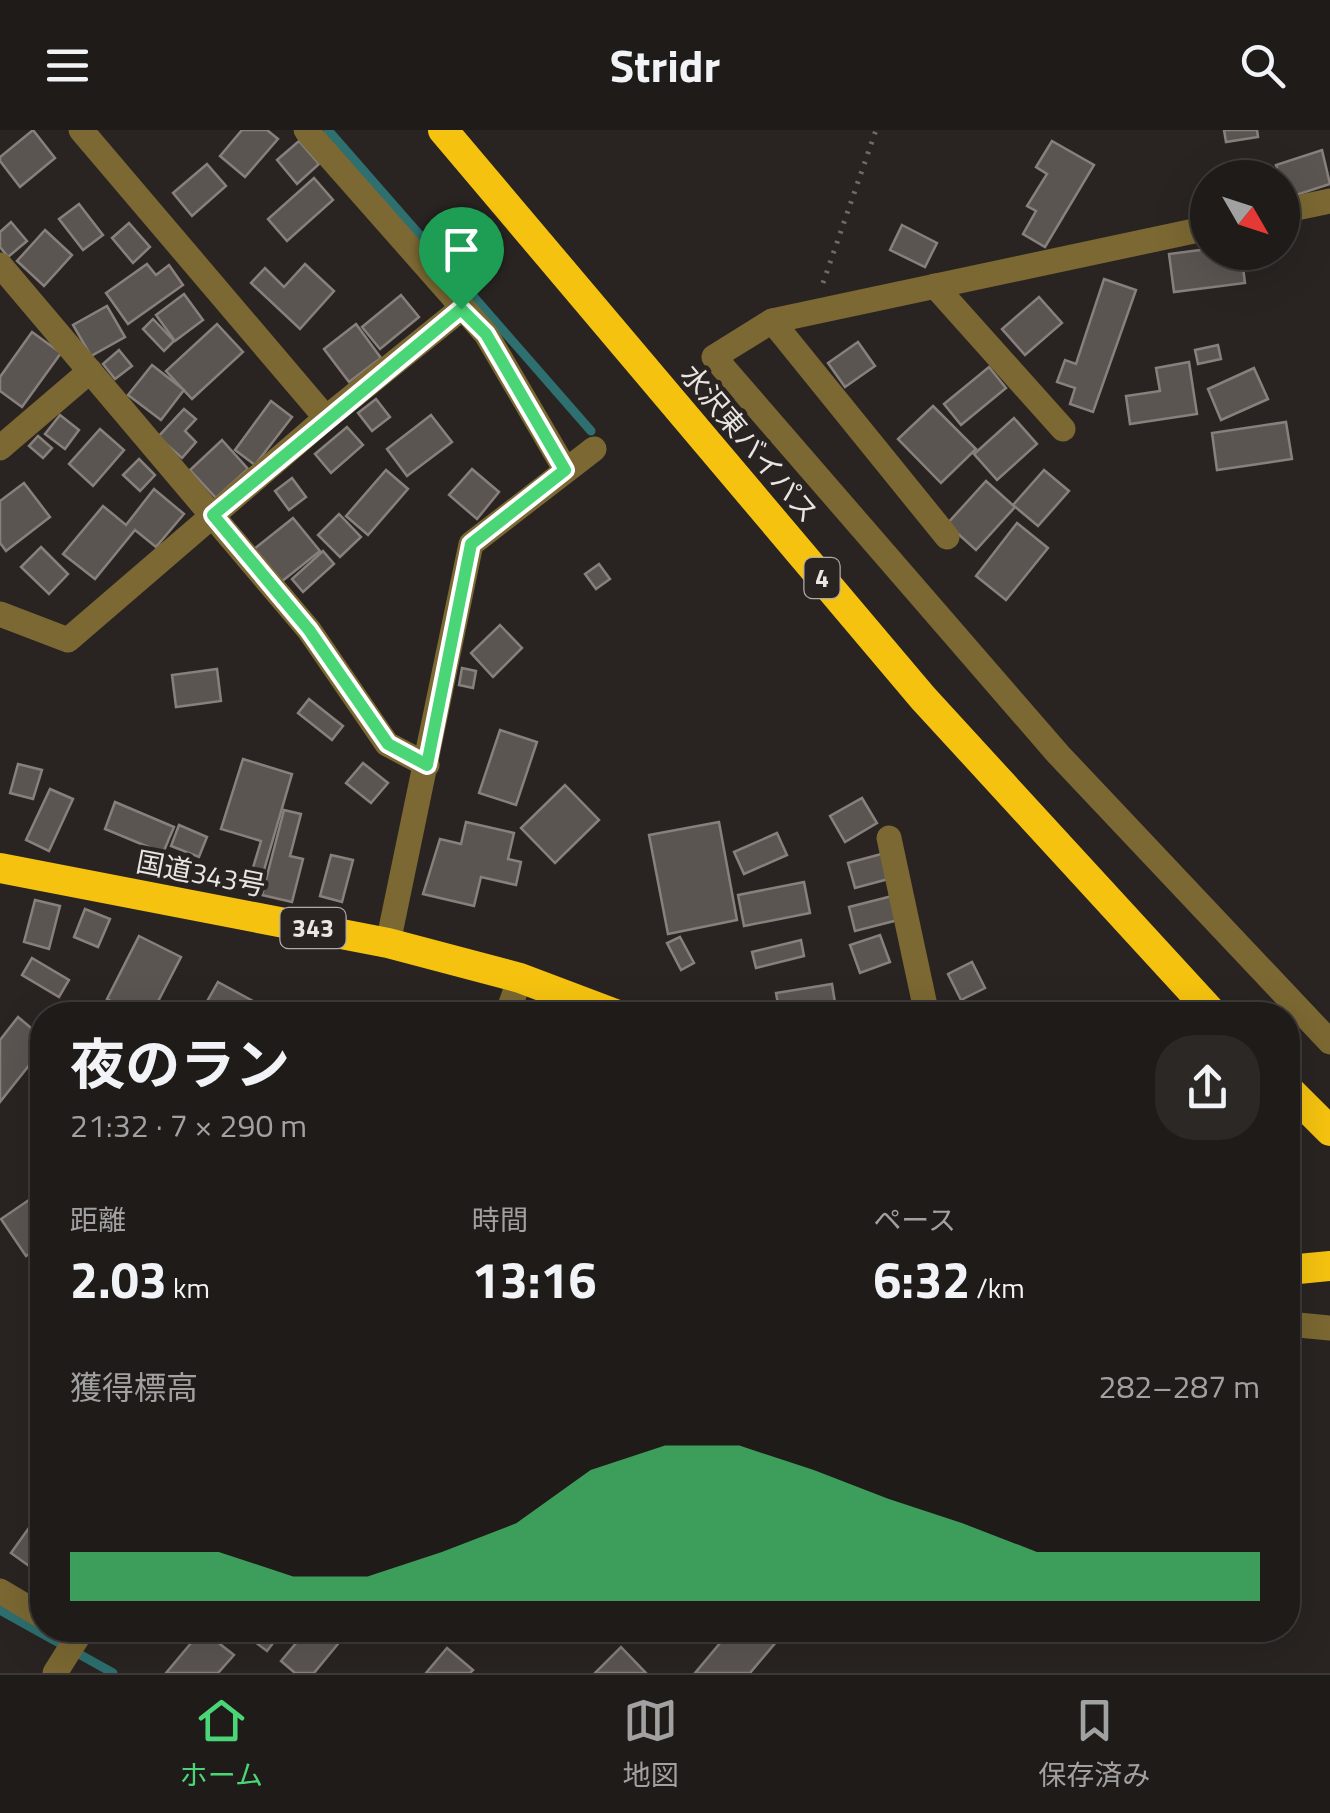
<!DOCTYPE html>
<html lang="ja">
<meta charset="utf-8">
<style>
:root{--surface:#1f1b19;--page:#2c2826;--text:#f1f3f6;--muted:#a1a1a2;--line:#3c3938;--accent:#4ad677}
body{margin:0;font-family:"Titillium Web","Noto Sans JP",sans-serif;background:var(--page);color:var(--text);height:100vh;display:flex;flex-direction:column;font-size:38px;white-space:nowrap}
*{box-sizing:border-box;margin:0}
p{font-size:32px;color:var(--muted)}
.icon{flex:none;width:55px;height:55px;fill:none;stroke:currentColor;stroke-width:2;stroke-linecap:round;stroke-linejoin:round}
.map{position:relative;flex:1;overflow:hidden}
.sheet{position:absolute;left:30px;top:872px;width:1270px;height:640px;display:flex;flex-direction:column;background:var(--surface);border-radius:40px;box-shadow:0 10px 40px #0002,0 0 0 2px var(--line)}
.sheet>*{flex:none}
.needle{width:65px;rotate:129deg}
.buttons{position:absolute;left:1190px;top:30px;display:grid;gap:20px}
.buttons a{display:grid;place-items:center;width:110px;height:110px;border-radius:50%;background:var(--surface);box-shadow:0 10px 40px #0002,0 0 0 2px var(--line);font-size:50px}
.pin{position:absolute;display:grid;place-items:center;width:85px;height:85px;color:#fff;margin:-102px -42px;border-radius:50% 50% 50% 0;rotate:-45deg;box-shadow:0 0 10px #0007}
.pin .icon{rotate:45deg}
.round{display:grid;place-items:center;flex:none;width:105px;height:105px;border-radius:40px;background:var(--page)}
.summary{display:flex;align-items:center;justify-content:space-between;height:170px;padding:0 40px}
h1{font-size:55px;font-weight:700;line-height:75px}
.figures{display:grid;grid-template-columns:repeat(3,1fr);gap:15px;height:170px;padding:10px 40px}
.figures div{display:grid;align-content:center}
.figures b{font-size:50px;font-weight:700}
.figures small{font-size:28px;font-weight:400}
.figures p{font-size:28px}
.chart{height:280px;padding:20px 40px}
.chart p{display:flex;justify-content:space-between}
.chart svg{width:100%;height:180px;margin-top:10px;fill:var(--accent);opacity:.7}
header{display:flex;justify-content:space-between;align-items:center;height:130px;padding:0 40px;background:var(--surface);font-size:45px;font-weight:700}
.tabs{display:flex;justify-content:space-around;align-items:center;height:140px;border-top:2px solid var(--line);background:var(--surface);font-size:28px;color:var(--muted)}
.tabs a{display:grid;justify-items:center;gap:5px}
.tabs .selected{color:var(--accent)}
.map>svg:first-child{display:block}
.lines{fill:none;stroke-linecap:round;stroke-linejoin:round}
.stream{stroke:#2e6f6f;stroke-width:9}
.building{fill:#5b5552;stroke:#87807d;stroke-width:2.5}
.path{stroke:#706b68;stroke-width:5;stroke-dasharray:2.5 8;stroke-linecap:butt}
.minor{stroke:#7b6832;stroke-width:25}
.highway{stroke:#f5c30f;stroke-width:30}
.route-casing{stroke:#fff;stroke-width:20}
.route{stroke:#4ad677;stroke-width:12}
.labels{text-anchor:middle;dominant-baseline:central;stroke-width:9;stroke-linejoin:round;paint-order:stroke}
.shield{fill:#292421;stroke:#afaba9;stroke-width:2.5}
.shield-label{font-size:25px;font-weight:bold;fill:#e9e5e3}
.street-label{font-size:28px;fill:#e9e5e3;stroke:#292421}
</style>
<header><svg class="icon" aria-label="menu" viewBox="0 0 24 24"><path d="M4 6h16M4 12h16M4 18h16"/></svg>Stridr<svg class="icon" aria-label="search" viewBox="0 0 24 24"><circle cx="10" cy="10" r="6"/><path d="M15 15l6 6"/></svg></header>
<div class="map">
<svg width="1330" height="1543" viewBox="0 0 1330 1543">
<rect width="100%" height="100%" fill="#292421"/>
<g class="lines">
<g class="stream">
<polyline points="328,0 591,301"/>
<polyline points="0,1480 113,1543"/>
</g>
</g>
<g class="building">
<polygon points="33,0 55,28 20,57 0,31 0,27"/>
<polygon points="242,0 267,0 278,9 245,47 220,26"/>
<polygon points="1224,0 1257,0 1258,7 1226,12"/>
<polygon points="299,11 319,34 297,54 277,30"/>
<polygon points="1052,11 1094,35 1045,117 1023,104 1036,81 1027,76 1047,44 1036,37"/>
<polygon points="1322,20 1330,54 1287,68 1276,35"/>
<polygon points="207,34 226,56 192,86 173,63"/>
<polygon points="314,48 333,70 287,111 268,89"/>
<polygon points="79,74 103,105 83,120 59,89"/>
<polygon points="11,92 27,111 8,127 0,117 0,102"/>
<polygon points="129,93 150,117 133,133 112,108"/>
<polygon points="902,95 937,113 925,137 890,120"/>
<polygon points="45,100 72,125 44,156 17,131"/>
<polygon points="1208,119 1208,122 1241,122 1245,153 1174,162 1169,124"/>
<polygon points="147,134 156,145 169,135 183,155 128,194 106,163"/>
<polygon points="305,134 334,161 300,199 251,153 265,138 284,157"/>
<polygon points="1104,149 1136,160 1093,282 1070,274 1075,258 1057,252 1065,230 1076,234"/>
<polygon points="184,164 203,190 175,211 156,185"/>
<polygon points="401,165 419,187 380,219 362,197"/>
<polygon points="1039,167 1062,193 1025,225 1002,199"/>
<polygon points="107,176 125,207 91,226 73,195"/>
<polygon points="153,189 174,211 164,221 143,199"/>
<polygon points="217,194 243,222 192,269 166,241"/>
<polygon points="356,194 381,228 349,252 324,219"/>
<polygon points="32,202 61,223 22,277 0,261 0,247"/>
<polygon points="858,212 875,236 845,257 828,233"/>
<polygon points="1218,215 1221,229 1198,234 1195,220"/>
<polygon points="119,220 132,236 115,249 103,234"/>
<polygon points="1189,232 1197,284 1130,294 1126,266 1160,261 1156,238"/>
<polygon points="152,235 184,260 161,290 128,265"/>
<polygon points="989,237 1006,258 961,295 944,274"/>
<polygon points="1254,238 1268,269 1221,290 1208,259"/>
<polygon points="376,269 390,287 372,301 358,283"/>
<polygon points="271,271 292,287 255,335 235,320"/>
<polygon points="933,276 976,319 941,353 898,309"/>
<polygon points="184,279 196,289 185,301 196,312 182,328 158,307"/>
<polygon points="60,285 79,300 65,319 45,304"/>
<polygon points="431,285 452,312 407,346 387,319"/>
<polygon points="1014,288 1037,314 997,350 974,324"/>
<polygon points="1286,292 1292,329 1217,340 1212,303"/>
<polygon points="347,297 363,315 331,343 315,324"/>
<polygon points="100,299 124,320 93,356 69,334"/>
<polygon points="38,306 52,318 43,328 29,316"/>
<polygon points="222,310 248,339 216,368 190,340"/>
<polygon points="139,329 155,345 140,361 123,345"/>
<polygon points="472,339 499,362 477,389 449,365"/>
<polygon points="386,340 408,359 368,405 346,386"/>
<polygon points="1044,340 1069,361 1038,396 1013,375"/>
<polygon points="292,348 306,367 289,380 275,361"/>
<polygon points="986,351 1015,377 976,420 947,394"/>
<polygon points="24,353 50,387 6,421 0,413 0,371"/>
<polygon points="154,359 184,384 156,417 135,400 95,449 63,424 103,376 126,395"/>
<polygon points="339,384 361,407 340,427 318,405"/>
<polygon points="293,388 320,421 281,452 254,419"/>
<polygon points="1017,393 1048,418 1006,470 976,446"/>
<polygon points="41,417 68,444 49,464 21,437"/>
<polygon points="323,421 334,434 303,462 292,449"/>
<polygon points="599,434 610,449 596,459 585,444"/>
<polygon points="500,495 522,518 493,547 471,523"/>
<polygon points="462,538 476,541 473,558 459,555"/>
<polygon points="217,539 221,571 176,577 172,545"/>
<polygon points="309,569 343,596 332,610 298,583"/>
<polygon points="500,600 537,612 516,675 479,663"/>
<polygon points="243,629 292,644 257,764 246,761 261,711 221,699"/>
<polygon points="363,633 388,653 371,673 346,653"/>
<polygon points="18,634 42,640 33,669 10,663"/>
<polygon points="565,655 599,690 555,733 521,698"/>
<polygon points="50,659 73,669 49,721 26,710"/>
<polygon points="862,668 877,693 845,712 830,686"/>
<polygon points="115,672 174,697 163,723 105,699"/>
<polygon points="284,680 301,684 290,726 303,729 292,772 262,765"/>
<polygon points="466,692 514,703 508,729 521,732 516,755 481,747 474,776 423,764 440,709 461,714"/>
<polygon points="719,692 737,790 668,804 649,705"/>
<polygon points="179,695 207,707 199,727 171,716"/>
<polygon points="777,703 787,725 744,744 734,722"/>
<polygon points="885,723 892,748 855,758 848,733"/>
<polygon points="331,725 353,730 342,772 320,766"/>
<polygon points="804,752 810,783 744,796 738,765"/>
<polygon points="892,766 898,790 855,801 849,777"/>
<polygon points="35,770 60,776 49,819 24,812"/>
<polygon points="85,779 110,789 98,817 74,807"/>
<polygon points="880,805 890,832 860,843 850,815"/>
<polygon points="139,806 181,827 151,885 139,885 107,869"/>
<polygon points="680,807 694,833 681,840 667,813"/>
<polygon points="801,810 804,826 756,838 752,822"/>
<polygon points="32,828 69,850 59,867 22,845"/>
<polygon points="972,832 985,858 961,870 948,844"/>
<polygon points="218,852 279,885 206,885 201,882"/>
<polygon points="832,854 837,885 780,885 776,863"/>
<polygon points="18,887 42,907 42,919 0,972 0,910"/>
<polygon points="42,1061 42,1115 26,1126 1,1089"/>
<polygon points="31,1395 42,1404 42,1431 36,1441 11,1423"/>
<polygon points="202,1500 234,1525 218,1543 166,1543"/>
<polygon points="239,1500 283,1500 267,1521"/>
<polygon points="307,1500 331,1500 342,1509 314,1543 295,1543 281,1531"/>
<polygon points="731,1500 777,1500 782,1505 750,1543 695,1543"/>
<polygon points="621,1517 646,1543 595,1543"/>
<polygon points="447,1518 473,1540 470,1543 426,1543"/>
</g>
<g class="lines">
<polyline class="path" points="823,153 876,0"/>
<g class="minor">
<polyline points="81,0 326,288"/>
<polyline points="306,0 486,204 565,339"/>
<polyline points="1282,81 1330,71"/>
<polyline points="1208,98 772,191 714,227 1058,624 1330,912"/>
<polyline points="0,135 309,500 387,614 427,635"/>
<polyline points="935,156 1063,299"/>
<polyline points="772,191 947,407"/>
<polyline points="0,318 90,241"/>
<polyline points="0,484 68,510 326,288 461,179"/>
<polyline points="889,708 927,885"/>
<polyline points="388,813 471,414 594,319"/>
<polyline points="507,885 520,848"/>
<polyline points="1288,1194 1330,1198"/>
<polyline points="0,1461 42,1486"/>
<polyline points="55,1543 82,1500"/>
</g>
<g class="highway">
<polyline points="443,0 923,568 1214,885"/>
<polyline points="0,738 388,813 520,848 618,885"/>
<polyline points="1288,959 1330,1001"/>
<polyline points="1288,1140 1330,1136"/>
</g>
</g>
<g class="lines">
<g class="route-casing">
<polygon id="route" points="461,179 486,204 565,340 471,414 427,635 388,614 309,500 213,385"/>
</g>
<use href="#route" class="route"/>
</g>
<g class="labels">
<g class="shield">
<rect x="804.5" y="428" width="35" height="40" rx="8"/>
<rect x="280.5" y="778" width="65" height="40" rx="8"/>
</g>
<g class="shield-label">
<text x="822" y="448">4</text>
<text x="313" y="798">343</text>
</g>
<g class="street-label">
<text transform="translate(750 313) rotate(50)">水沢東バイパス</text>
<text transform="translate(201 743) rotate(11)">国道343号</text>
</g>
</g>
</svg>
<div class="buttons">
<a><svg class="needle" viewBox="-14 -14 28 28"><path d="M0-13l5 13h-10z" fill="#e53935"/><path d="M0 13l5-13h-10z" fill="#a1a1a2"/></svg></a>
</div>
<div class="pin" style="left:461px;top:179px;background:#1e9e55"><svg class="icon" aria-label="arrive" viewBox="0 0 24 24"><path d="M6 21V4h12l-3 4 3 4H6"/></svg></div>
<section class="sheet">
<div class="summary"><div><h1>夜のラン</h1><p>21:32 · 7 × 290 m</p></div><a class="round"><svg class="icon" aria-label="share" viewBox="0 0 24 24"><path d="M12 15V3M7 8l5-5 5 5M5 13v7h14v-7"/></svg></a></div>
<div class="figures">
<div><p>距離</p><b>2.03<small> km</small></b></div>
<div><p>時間</p><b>13:16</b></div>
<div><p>ペース</p><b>6:32<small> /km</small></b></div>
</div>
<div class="chart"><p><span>獲得標高</span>282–287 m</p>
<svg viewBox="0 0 160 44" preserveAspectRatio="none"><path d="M0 44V32L10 32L20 32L30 38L40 38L50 32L60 25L70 12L80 6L90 6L100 12L110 19L120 25L130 32L140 32L150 32L160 32V44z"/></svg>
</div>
</section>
</div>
<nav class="tabs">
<a class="selected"><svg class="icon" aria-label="home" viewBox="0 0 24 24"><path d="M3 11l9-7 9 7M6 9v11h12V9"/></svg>ホーム</a>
<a><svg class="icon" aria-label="map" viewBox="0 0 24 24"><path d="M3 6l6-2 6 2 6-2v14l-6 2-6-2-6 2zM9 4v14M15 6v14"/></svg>地図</a>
<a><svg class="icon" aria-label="saved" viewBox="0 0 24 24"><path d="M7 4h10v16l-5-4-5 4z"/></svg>保存済み</a>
</nav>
